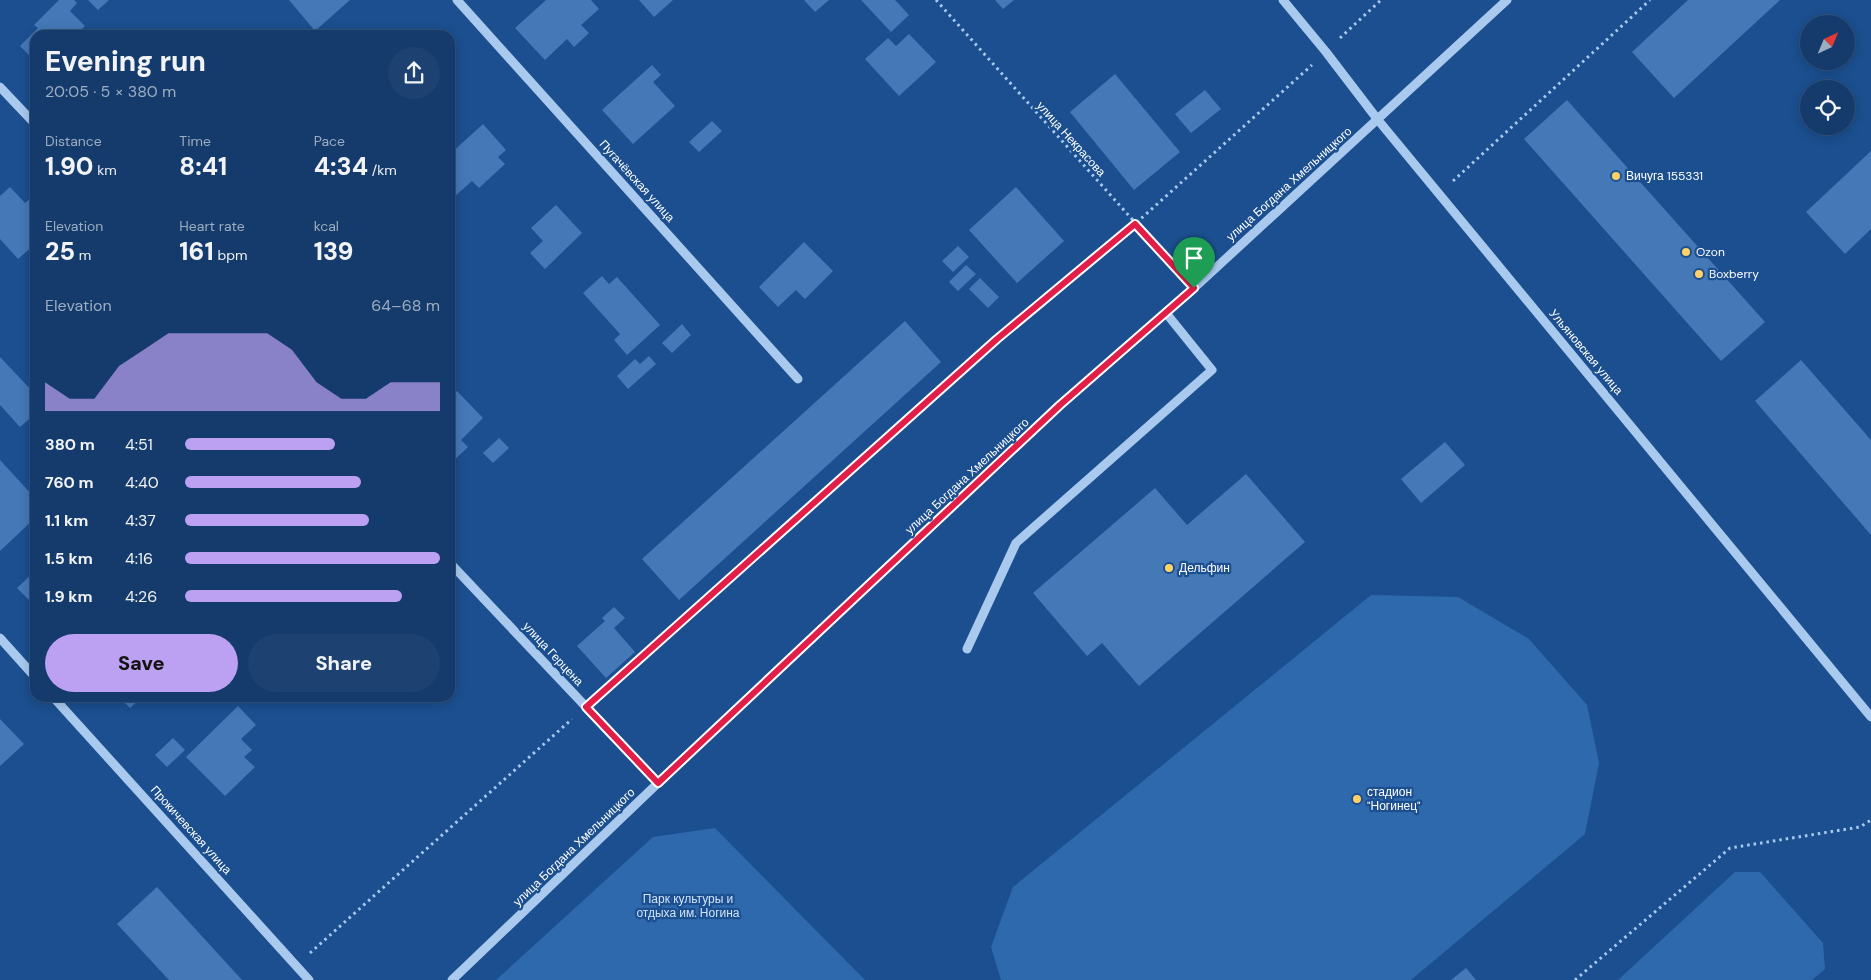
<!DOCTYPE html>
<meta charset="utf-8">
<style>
:root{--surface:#143b6b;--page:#1d4271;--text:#f1f3f6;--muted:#9dadc1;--line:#33557e;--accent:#bca0f2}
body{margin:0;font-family:"DM Sans",sans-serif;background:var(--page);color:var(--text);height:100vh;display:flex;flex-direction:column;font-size:19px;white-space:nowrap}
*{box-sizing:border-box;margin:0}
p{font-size:16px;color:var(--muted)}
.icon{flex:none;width:28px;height:28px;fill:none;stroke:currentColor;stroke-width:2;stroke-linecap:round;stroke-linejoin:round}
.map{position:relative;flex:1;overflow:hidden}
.details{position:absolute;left:30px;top:30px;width:425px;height:672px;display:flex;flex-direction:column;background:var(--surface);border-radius:15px;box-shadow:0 2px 12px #0003,0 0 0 1px var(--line)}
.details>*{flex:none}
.needle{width:32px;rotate:44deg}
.buttons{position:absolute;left:1800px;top:15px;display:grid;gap:10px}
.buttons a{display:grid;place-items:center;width:55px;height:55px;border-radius:50%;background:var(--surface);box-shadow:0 2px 12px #0003,0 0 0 1px var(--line);font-size:25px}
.pin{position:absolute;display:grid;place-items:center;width:42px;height:42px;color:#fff;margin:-51px -21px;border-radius:50% 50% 50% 0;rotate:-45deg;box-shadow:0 0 5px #0007}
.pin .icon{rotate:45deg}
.round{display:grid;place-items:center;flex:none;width:52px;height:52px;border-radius:26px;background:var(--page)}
.head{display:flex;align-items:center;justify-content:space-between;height:85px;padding:0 15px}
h1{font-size:28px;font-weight:800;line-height:38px}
.stats{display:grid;grid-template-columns:repeat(3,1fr);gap:8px;height:85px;padding:5px 15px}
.stats div{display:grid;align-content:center}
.stats b{font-size:25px;font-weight:800}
.stats small{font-size:14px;font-weight:400}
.stats p{font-size:14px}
.chart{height:140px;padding:10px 15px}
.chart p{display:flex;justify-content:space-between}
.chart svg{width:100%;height:90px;margin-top:5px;fill:var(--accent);opacity:.7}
.button{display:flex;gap:10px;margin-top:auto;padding:10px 15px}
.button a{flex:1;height:58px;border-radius:30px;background:var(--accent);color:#111;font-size:20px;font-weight:800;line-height:58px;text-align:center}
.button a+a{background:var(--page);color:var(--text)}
ul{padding:0 15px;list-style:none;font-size:16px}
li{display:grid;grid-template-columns:80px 60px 1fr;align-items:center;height:38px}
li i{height:12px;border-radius:6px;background:var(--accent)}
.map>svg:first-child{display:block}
.green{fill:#2e69ad}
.building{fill:#4478b7}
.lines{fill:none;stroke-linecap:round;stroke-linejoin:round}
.path{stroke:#a9c9ee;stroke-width:3;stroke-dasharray:2.5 4;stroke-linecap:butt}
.minor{stroke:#a9c9ee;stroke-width:9}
.route-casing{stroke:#fff;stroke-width:10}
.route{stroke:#e11d48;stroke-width:6}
.poi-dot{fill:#ffd166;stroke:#1b4f8f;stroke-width:2}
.labels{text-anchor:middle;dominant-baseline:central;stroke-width:4.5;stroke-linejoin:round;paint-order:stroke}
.street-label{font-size:12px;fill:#fff;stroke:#1b4f8f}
.poi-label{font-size:12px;fill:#fff;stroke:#1b4f8f;text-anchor:start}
.park-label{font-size:12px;fill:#cfe3fa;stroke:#1b4f8f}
</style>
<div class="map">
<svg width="1871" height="980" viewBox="0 0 1871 980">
<rect width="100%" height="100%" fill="#1b4f8f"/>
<g class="green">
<polygon points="1371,595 1458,597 1529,639 1587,705 1599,763 1585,834 1411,980 1001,980 991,947 1013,887"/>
<polygon points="715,828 865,980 496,980 653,837"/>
<polygon points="1735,872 1760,872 1823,943 1825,969 1812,980 1618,980"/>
</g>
<g class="building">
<polygon points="59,0 74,0 77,3 70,11 85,26 75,35 35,35 35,61 20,46 38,28 34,25"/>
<polygon points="88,0 109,0 98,10"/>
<polygon points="289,0 350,0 315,31"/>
<polygon points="546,0 591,0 599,9 581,25 589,33 574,47 567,39 545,60 515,28"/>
<polygon points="639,0 673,0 654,17"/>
<polygon points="804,0 829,0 815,12"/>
<polygon points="861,0 895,0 909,15 891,32"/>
<polygon points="995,0 1014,0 1003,9"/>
<polygon points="1688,0 1780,0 1674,98 1632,52"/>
<polygon points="909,34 936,62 899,96 865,59 888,38 896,46"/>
<polygon points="652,65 661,75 653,82 675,106 633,144 602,110"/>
<polygon points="1115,74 1180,152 1134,190 1070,112"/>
<polygon points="1205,90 1221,109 1191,133 1175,114"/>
<polygon points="1567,100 1765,322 1721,361 1524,139"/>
<polygon points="712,121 722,131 699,152 689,142"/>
<polygon points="483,124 506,150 498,157 505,164 479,188 472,181 454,197 450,192 450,154"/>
<polygon points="1871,151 1871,229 1845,254 1806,212"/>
<polygon points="10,187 25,203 35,194 35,244 18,259 0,239 0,196"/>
<polygon points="1016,187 1064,241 1017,283 969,230"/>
<polygon points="556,205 582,233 545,269 530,253 543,241 531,228"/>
<polygon points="804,242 833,271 805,299 796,290 778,307 759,287"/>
<polygon points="958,246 969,257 953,272 942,261"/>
<polygon points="966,265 976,274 958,291 949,282"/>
<polygon points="602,276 609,284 617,277 660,325 627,355 614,340 620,334 583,293"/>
<polygon points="980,278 999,297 988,308 969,289"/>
<polygon points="905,321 941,362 679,600 642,559"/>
<polygon points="682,324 691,335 672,353 662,343"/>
<polygon points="649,356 656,364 628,389 617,376 635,359 640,364"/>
<polygon points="0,357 35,394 35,414 20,427 0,405"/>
<polygon points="1801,360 1871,440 1871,535 1755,401"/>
<polygon points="457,391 483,418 461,440 468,447 450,464 450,398"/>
<polygon points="499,438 509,448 493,463 483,453"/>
<polygon points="1445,442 1465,465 1421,503 1401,479"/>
<polygon points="0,460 35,498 35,518 0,551"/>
<polygon points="1246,474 1305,542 1139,686 1102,643 1087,656 1033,593 1155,488 1187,525"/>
<polygon points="35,571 35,606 17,588"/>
<polygon points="614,607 625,618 614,628 635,652 606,678 577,646 605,621 602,618"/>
<polygon points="120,698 141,698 130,708"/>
<polygon points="238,706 256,725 241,739 252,750 244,757 255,767 225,796 186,757"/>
<polygon points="0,719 24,744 0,766"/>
<polygon points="173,738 185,750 167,767 155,755"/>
<polygon points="157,887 242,980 169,980 117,924"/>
<polygon points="1466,968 1476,980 1451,980"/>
</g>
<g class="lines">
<g class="path">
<polyline points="936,0 1182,275"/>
<polyline points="1340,38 1381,0"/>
<polyline points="1453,181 1650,0"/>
<polyline points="600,695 997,339 1135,224 1312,65"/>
<polyline points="310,953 572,719"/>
<polyline points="1575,980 1730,848 1860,827 1871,820"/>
</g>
<g class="minor">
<polyline points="457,0 798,379"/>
<polyline points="1283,0 1326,52 1378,120 1871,717"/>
<polyline points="0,87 35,124"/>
<polyline points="450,563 658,783"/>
<polyline points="0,638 35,677"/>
<polyline points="967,649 1016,543 1212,370 1166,313"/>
<polyline points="54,698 309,980"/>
<polyline points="452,980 658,783 1060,405 1194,288 1507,0"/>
</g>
</g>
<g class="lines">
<g class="route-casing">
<polygon id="route" points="1135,224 1194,288 1060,405 658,783 586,707 997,339"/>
</g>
<use href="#route" class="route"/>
</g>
<g class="poi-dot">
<circle cx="1616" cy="176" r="5"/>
<circle cx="1686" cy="252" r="5"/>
<circle cx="1699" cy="274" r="5"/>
<circle cx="1169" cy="568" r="5"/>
<circle cx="1357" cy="799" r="5"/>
</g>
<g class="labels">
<g class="street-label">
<text transform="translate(1071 139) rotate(48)">улица Некрасова</text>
<text transform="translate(637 181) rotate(48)">Пугачёвская улица</text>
<text transform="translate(1289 184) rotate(-42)">улица Богдана Хмельницкого</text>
<text transform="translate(1586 352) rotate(50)">Ульяновская улица</text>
<text transform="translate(967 476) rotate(-43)">улица Богдана Хмельницкого</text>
<text transform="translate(553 654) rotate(47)">улица Герцена</text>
<text transform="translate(191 830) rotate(48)">Прокичевская улица</text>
<text transform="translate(574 847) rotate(-44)">улица Богдана Хмельницкого</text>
</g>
<g class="poi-label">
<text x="1626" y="176">Вичуга 155331</text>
<text x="1696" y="252">Ozon</text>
<text x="1709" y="274">Boxberry</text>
<text x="1179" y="568">Дельфин</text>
<text x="1367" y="792">стадион<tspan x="1367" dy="14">"Ногинец"</tspan></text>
</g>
<g class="park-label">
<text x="688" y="899">Парк культуры и<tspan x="688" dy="14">отдыха им. Ногина</tspan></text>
</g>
</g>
</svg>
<div class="buttons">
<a><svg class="needle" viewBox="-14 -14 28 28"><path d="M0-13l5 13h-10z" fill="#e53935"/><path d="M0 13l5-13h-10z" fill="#9dadc1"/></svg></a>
<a><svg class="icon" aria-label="locate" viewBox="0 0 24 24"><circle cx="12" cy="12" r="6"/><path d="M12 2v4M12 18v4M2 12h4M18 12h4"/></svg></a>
</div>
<div class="pin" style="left:1194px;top:288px;background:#1e9e55"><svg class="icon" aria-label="arrive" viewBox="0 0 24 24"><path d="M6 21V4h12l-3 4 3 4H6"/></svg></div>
<section class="details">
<div class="head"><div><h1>Evening run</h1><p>20:05 · 5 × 380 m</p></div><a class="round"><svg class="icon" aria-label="share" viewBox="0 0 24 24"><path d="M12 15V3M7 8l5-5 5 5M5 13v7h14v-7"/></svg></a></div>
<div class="stats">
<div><p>Distance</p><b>1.90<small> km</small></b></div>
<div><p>Time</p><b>8:41</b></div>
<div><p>Pace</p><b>4:34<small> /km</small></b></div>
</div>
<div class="stats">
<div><p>Elevation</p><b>25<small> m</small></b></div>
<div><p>Heart rate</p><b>161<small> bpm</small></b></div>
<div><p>kcal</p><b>139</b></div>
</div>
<div class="chart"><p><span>Elevation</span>64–68 m</p>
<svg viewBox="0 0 160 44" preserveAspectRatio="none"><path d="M0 44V30L10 38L20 38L30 22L40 14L50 6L60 6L70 6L80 6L90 6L100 14L110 30L120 38L130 38L140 30L150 30L160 30V44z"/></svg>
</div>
<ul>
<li><b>380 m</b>4:51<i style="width:59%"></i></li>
<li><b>760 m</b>4:40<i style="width:69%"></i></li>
<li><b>1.1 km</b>4:37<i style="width:72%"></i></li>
<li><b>1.5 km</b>4:16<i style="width:100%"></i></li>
<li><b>1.9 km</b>4:26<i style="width:85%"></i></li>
</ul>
<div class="button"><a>Save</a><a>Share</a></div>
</section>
</div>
